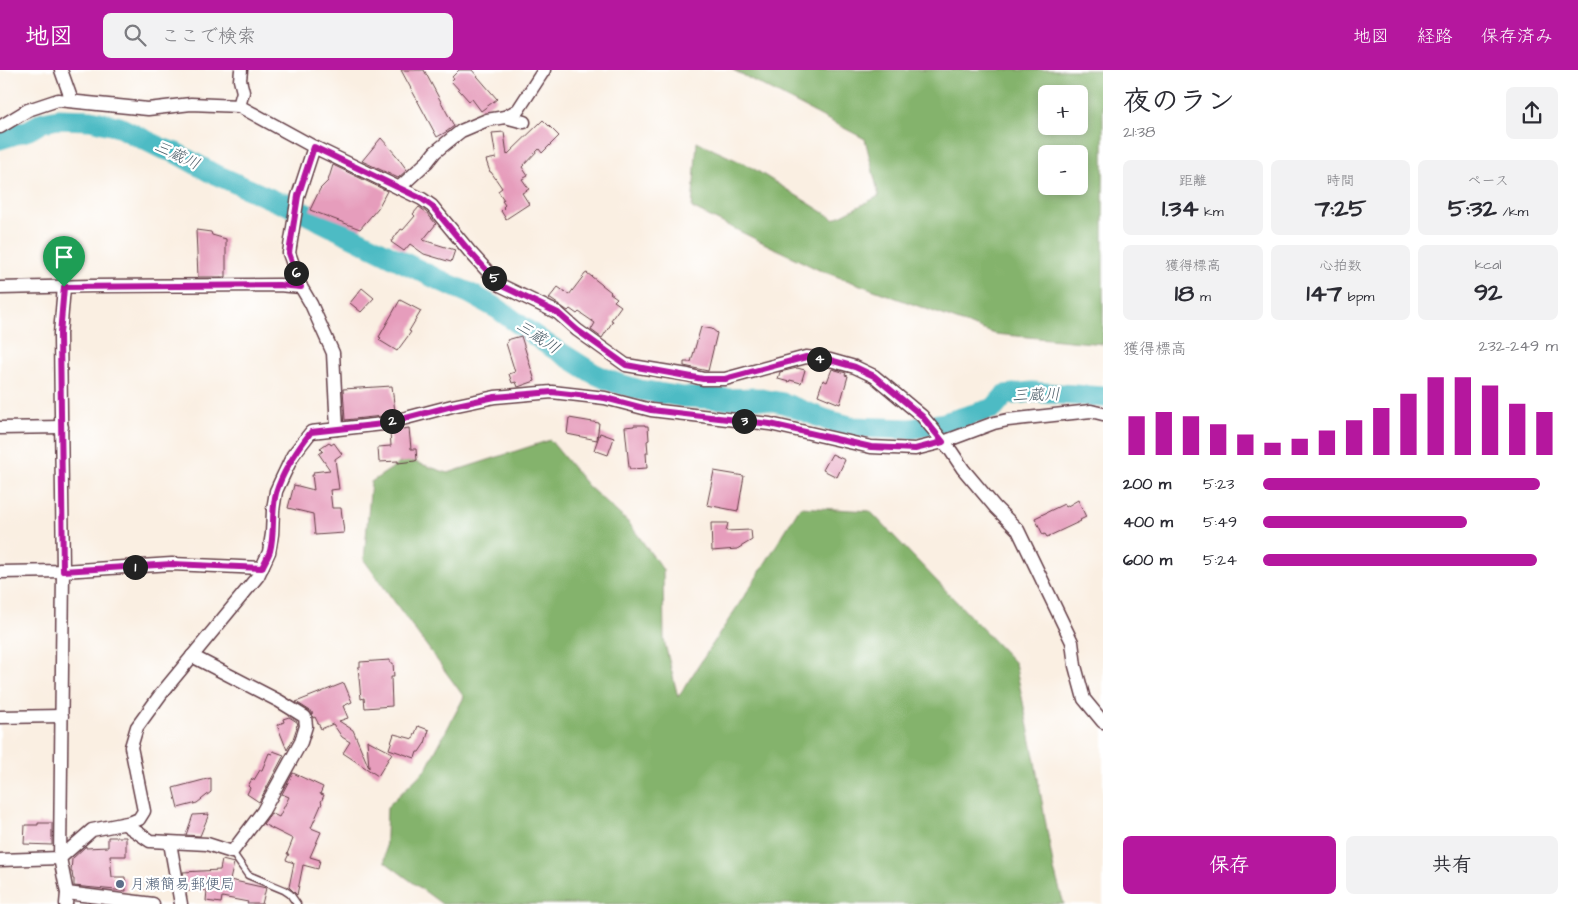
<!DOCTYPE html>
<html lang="ja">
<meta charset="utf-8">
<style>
:root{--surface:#fff;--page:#f2f2f3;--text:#2b2b33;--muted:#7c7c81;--accent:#b5179e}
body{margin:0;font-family:"Architects Daughter","Klee One",sans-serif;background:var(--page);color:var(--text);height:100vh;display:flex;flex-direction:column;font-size:19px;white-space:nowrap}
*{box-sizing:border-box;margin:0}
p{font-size:16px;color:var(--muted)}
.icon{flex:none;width:28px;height:28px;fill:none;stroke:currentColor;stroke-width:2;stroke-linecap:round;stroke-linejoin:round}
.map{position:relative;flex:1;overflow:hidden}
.drawer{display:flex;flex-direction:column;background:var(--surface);width:475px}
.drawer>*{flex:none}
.controls{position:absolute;left:1038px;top:15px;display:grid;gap:10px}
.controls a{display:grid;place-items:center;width:50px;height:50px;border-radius:8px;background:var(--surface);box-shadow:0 2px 8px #0003;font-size:25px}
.pin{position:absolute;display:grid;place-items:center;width:42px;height:42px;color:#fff;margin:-51px -21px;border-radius:50% 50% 50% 0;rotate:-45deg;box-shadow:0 0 5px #0007}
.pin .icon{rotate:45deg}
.km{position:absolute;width:25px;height:25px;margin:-12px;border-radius:50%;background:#222;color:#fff;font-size:14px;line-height:25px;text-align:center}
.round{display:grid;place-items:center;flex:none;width:52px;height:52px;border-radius:8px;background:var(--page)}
.overview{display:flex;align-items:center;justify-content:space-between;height:85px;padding:0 20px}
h1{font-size:28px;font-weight:800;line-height:38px}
.figures{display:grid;grid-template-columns:repeat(3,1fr);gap:8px;height:85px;padding:5px 20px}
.figures div{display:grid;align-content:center;border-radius:8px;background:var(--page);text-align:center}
.figures b{font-size:25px;font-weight:800}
.figures small{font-size:14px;font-weight:400}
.figures p{font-size:14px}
.chart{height:140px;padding:10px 20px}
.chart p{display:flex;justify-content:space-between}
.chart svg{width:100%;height:90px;margin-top:5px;stroke:var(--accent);stroke-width:6}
.button{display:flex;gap:10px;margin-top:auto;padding:10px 20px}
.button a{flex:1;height:58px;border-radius:8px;background:var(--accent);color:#fff;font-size:20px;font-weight:800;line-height:58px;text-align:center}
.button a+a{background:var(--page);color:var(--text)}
ul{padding:0 20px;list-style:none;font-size:16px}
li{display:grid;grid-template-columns:80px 60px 1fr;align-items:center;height:38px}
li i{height:12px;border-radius:6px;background:var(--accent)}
header{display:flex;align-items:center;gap:30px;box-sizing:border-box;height:70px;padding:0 25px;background:var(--accent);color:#fff}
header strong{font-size:24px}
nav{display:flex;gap:28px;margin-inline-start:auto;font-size:18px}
.search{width:350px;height:45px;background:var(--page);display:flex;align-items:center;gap:12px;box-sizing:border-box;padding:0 18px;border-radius:8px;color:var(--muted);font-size:19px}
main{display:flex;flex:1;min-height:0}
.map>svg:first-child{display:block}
.forest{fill:#84b36c;stroke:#67694c;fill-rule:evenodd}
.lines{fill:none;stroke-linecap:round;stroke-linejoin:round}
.river{stroke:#4dbbc4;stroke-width:21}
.building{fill:#e69dbc}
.lane-casing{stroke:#643e46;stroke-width:9}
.street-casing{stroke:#643e46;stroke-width:15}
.lane{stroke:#fff;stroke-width:6}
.street{stroke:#fff;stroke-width:12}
.route-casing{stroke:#fff;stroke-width:10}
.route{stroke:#b5179e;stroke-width:6}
.service-dot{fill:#5c6f8a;stroke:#fff;stroke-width:2}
.labels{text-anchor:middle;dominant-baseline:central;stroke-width:4.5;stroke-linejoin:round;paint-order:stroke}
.service-label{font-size:15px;fill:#4e5e75;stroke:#fff;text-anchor:start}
.water-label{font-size:16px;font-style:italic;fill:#4b5d68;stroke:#fff}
</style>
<header>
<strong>地図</strong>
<div class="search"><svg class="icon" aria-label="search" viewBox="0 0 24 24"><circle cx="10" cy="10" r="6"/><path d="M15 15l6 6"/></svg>ここで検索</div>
<nav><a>地図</a><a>経路</a><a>保存済み</a></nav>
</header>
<main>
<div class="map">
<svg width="1103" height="834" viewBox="0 0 1103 834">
<rect width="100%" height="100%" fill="#fff"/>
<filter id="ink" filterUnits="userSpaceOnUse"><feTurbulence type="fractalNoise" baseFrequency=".02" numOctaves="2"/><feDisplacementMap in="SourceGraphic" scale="10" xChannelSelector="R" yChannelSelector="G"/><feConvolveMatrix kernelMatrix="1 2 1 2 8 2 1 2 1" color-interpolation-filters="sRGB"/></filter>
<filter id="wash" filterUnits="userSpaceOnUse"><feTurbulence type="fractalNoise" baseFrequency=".0096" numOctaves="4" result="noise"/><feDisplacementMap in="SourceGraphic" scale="20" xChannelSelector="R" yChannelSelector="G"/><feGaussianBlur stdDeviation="1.12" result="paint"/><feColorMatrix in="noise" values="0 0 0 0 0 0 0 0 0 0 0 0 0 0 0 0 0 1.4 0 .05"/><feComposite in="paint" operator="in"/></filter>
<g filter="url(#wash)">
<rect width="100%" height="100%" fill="#faefe2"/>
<g class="forest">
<path d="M 733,0 L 1103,0 L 1103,274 L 995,264 L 819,200 L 692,138 L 697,72 L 751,97 L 834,149 L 879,126 L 865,69 ZM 1046,24 L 1079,24 L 1079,56 L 1046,56 ZM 1046,84 L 1079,84 L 1079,116 L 1046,116 Z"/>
<polygon points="550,370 588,416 629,453 663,500 664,570 678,627 756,508 800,437 870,441 1015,593 1034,686 1054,800 1064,834 442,834 385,792 387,737 426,699 464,627 364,490 371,412 406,389 448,403"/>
</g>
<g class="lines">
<polyline class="river" points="0,69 29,60 43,52 58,49 91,50 119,57 161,78 176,83 210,102 280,133 284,133 441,211 469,223 498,239 542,271 593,303 613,312 640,320 683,327 724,329 756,328 783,333 827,350 853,357 910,359 944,353 994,338 1005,325 1032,322 1103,327"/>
</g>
<g id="blocks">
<g class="building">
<polygon points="401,0 424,0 454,56 446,62 437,67"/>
<polygon points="459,0 472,0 497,29 481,41 472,29 469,31 451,11 454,8 452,7"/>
<polygon points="543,50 559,66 542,83 539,79 522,97 528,106 522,109 529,119 522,123 529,134 506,149 501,141 504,138 503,137 505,135 502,131 504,130 498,121 502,118 491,102 490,102 486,90 496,88 492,63 504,62 507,85"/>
<polygon points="381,68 396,85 407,100 398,108 362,91"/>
<polygon points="333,95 387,121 378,138 360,159 310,140 320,119 328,111"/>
<polygon points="419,137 426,142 436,154 423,170 455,180 451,192 424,184 410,174 404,181 391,172 397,164 397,163 398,163 401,159 403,160 415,146 413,144"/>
<polygon points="196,160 211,162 212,165 226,169 226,207 198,207"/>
<polygon points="587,203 611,222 610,223 617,228 614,231 621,236 611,250 613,251 602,268 591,260 595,253 579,242 577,244 570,239 568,241 549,228 558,217 569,225 585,204"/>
<polygon points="362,218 374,228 361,242 350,233"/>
<polygon points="400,230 421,241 409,261 411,262 397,281 379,270 381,268 379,267"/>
<polygon points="701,257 712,259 717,263 708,301 684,296 684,292 691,292"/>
<polygon points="521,266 535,311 518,317 516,312 512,313 509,304 515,302 506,273 508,272 507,270"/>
<polygon points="797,298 805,300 801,313 790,310 789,312 778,309 780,302"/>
<polygon points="832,299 846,303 845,305 848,306 840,334 818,325 823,310 827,312"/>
<polygon points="392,316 395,342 382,346 345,350 343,319"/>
<polygon points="569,348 599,353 597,370 567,364"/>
<polygon points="634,355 645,355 645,356 648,356 649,370 647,371 648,383 646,383 647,398 630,399 629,397 625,357 634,356"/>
<polygon points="409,358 411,379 416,379 417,390 415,391 398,393 398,391 379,392 378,377 391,376 390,361"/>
<polygon points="600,363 614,368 608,385 594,380"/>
<polygon points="329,372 331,375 334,373 342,384 335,389 339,419 330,420 332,438 341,438 344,463 315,465 313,444 288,438 294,415 314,420 312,405 314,405 313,402 330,400 319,384 323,381 320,378"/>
<polygon points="832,384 845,390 837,407 823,400"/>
<polygon points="714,401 744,406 738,441 707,435"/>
<polygon points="1078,430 1086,447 1080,450 1081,451 1047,467 1045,464 1043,465 1035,448 1064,434 1066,437"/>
<polygon points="711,453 728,453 726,461 751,460 752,470 737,479 712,481"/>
<polygon points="390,590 390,593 393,593 394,607 391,607 392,636 365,638 364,628 361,629 358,597 360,597 360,592"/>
<polygon points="344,613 352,632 343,636 348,648 339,651 353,660 369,698 367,670 392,683 378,706 343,683 350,672 342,667 333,654 321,659 315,647 313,648 312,642 296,632"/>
<polygon points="289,647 297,652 298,655 296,656 297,657 293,669 287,680 277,655 284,652 283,649"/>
<polygon points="418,656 429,660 425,673 419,682 417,682 415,688 389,679 394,664 413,669"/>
<polygon points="273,681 284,685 259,732 247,724 250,718 248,716 252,709 254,710 260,700 262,700 269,683 272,684"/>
<polygon points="293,703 323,717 320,724 324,725 321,732 322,733 311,758 321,762 310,787 320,790 318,799 303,795 297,825 289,817 294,793 286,790 289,784 287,784 293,769 263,754 271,743 279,747 289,727 282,724"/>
<polygon points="211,708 211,722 197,733 178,738 173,718"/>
<polygon points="209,744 200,766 186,765 193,745"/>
<polygon points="38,753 52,753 52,775 24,774 25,755 38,755"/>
<polygon points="108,767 126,767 126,786 110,786 112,807 125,807 126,821 74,816 74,809 73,809 72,802 71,802 72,789 86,776 86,778 108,777"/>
<polygon points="222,790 234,793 230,810 266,818 262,834 247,834 248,832 222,827 221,833 206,831 207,820 187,821 183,802 220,800"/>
</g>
</g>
</g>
<g filter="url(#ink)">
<use href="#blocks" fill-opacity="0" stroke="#643e46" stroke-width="1"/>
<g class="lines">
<g class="lane-casing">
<polyline id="lane" points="232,782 248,805 284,820 290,824 297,834"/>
</g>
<g class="street-casing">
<g id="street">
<polyline points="61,0 72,31"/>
<polyline points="239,36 243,22 240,10 241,0"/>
<polyline points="505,47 518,40 544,0"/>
<polyline points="0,57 28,40 58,30 148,39 191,34 239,36 314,77 422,129 432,136 470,182 500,215 558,243 577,260 626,295 688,305 703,309 725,309 806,287 830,290 855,297 874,306 922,346 951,381 963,399 995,437 1018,460 1072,572 1075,596 1084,629 1103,652"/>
<polyline points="314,77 298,126 289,183 301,217 311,234 333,283 337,359"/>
<polyline points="399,118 427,92 435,82 461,61 487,50 505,47 524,52"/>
<polyline points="64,217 60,264 63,501 60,788 67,823 66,834"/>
<polyline points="0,218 91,216 279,215 301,217"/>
<polyline points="0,358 62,357"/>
<polyline points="0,502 63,501 172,494 262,498"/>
<polyline points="0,647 62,646"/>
<polyline points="125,754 150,771 207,774 232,782 263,741 301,672 306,656 305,647 279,631 192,586"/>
<polyline points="170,773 181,834"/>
<polyline points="0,790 60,788 92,760 132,752 139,749 144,741 131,677 137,657 161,624 258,506 269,482 272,464 273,440 276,421 293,385 311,362 383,354 452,336 495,327 552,322 605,328 651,340 770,354 871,377 915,379 943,372 994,353 1008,350 1091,341 1103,344"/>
<polyline points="67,823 153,834"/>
</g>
</g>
<use href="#lane" class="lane"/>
<use href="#street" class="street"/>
</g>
</g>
<g class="lines" filter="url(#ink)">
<g class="route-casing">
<path id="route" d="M 314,77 L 422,129 L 432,136 L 470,182 L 500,215 L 558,243 L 577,260 L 626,295 L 703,309 L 725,309 L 806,287 L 830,290 L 855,297 L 874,306 L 922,346 L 943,372 L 915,379 L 871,377 L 770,354 L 651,340 L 605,328 L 552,322 L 495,327 L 452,336 L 383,354 L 311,362 C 297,380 283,400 276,423 C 271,442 275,462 270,481 C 268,487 264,493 262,498 L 172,494 L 63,501 L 60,264 L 64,217 L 279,215 L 301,217 L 289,183 L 298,126 Z"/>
</g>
<use href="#route" class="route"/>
</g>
<circle class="service-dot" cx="120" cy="814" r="5"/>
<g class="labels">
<g class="service-label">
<text x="130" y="814">月瀬簡易郵便局</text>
</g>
<g class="water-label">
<text transform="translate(177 85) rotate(25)">三蔵川</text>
<text transform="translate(538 267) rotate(33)">三蔵川</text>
<text transform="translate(1036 325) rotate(-2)">三蔵川</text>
</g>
</g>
</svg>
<div class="controls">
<a>+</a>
<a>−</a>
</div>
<div class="pin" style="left:64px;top:217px;background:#1e9e55"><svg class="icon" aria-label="arrive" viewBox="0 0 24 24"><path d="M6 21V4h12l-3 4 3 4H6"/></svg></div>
<b class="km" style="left:135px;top:497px">1</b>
<b class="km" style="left:392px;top:351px">2</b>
<b class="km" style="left:744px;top:351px">3</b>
<b class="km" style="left:819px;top:289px">4</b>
<b class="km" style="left:494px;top:208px">5</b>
<b class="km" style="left:296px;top:203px">6</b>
</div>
<section class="drawer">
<div class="overview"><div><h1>夜のラン</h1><p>21:38</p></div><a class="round"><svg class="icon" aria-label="share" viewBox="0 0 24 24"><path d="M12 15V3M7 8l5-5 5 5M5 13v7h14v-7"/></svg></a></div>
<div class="figures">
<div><p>距離</p><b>1.34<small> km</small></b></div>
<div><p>時間</p><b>7:25</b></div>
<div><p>ペース</p><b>5:32<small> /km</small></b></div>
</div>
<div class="figures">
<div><p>獲得標高</p><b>18<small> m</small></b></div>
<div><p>心拍数</p><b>147<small> bpm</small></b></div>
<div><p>kcal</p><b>92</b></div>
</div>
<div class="chart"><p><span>獲得標高</span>232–249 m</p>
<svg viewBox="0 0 160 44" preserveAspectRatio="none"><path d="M5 44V25M15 44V23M25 44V25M35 44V29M45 44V34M55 44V38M65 44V36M75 44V32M85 44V27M95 44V21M105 44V14M115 44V6M125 44V6M135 44V10M145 44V19M155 44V23"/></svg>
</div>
<ul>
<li><b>200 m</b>5:23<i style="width:94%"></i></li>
<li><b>400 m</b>5:49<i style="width:69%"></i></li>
<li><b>600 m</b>5:24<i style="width:93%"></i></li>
</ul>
<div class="button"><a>保存</a><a>共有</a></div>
</section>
</main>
